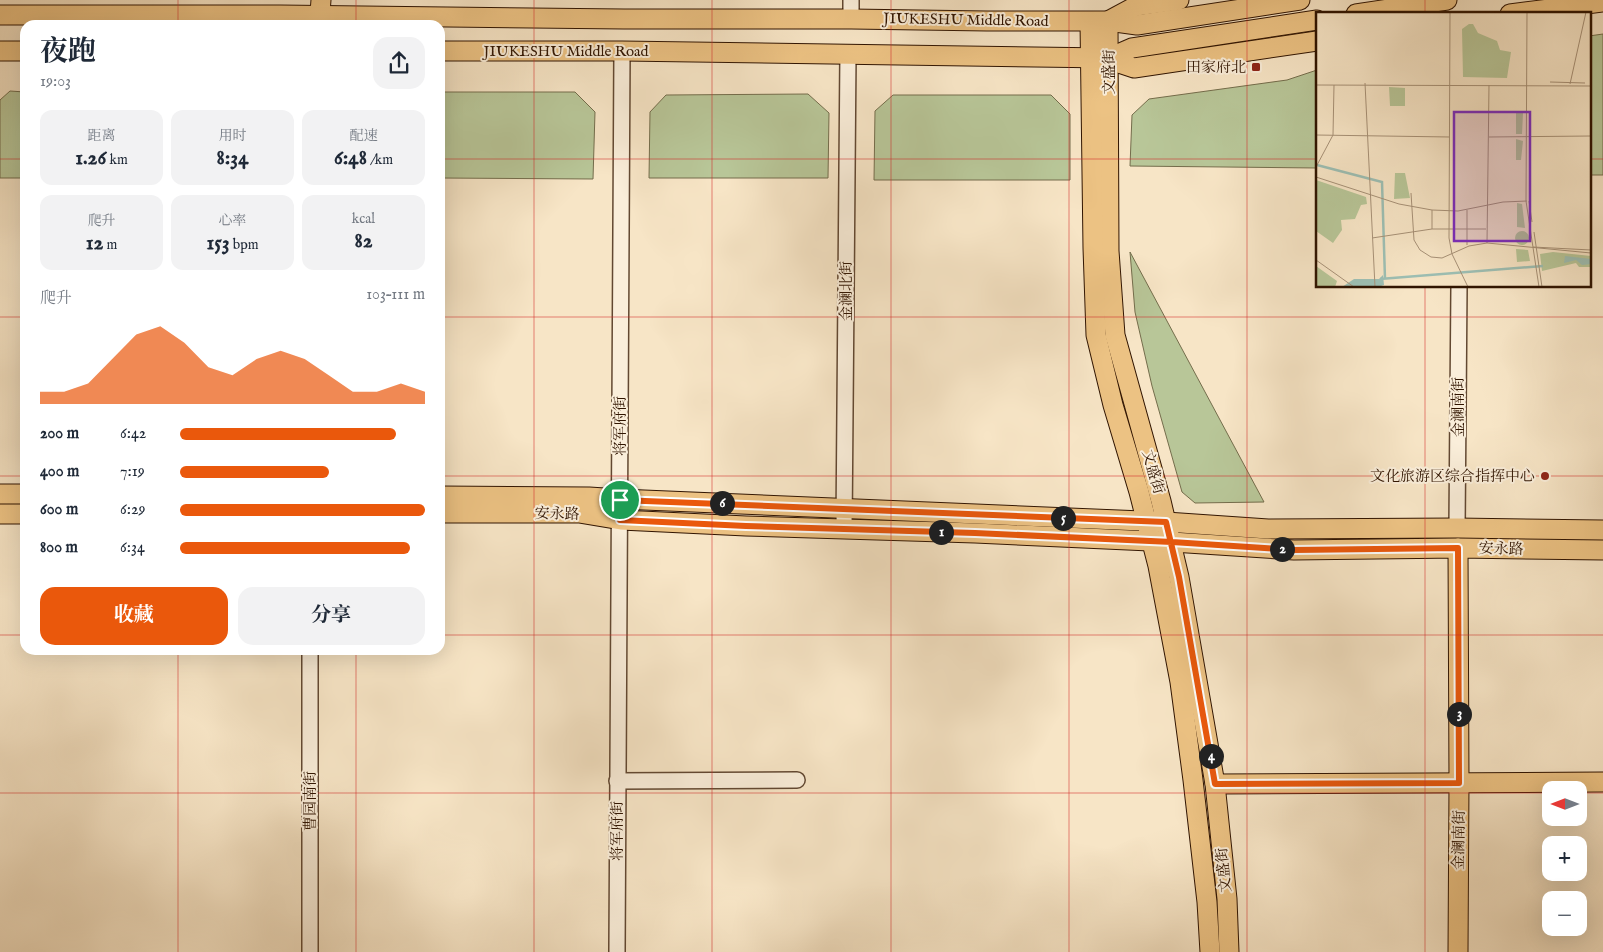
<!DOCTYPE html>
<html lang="zh">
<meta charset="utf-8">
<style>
:root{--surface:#fff;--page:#f2f2f3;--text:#1f2937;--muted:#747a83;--accent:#ea580c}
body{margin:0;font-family:"IM FELL English","Noto Serif SC",serif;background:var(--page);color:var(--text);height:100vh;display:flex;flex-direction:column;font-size:19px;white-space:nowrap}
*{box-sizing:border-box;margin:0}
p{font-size:16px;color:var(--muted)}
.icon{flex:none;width:28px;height:28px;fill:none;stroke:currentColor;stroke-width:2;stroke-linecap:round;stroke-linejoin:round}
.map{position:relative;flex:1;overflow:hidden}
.sheet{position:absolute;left:20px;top:20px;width:425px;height:635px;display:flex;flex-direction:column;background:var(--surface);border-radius:15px;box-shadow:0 5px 20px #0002}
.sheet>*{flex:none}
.needle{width:32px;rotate:270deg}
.fabs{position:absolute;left:1542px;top:781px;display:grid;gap:10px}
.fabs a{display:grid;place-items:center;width:45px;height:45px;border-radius:10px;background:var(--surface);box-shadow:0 5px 20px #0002;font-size:25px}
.pin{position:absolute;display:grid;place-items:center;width:42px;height:42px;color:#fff;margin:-21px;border:2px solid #fff;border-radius:50%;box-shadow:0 1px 5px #0007}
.km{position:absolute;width:25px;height:25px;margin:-12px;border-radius:50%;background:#222;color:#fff;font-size:14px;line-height:25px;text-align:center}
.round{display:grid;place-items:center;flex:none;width:52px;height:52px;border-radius:15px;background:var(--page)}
.summary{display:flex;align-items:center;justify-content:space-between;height:85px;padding:0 20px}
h1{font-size:28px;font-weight:700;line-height:38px}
.figures{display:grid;grid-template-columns:repeat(3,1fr);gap:8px;height:85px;padding:5px 20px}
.figures div{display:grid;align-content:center;border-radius:12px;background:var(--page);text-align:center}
.figures b{font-size:21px;font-weight:700}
.figures small{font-size:14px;font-weight:400}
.figures p{font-size:14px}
.chart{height:140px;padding:10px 20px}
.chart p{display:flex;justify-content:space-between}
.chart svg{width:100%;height:90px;margin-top:5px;fill:var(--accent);opacity:.7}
.button{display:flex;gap:10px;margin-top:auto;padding:10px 20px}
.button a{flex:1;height:58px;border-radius:15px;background:var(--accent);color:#fff;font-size:20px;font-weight:700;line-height:58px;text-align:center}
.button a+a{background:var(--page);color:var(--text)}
ul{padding:0 20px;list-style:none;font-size:16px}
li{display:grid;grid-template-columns:80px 60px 1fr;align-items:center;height:38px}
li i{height:12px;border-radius:6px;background:var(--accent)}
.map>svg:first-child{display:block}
.green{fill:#b8c698;stroke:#746d4c}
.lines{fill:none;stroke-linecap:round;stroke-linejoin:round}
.minor-casing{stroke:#624832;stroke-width:18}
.major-casing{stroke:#301400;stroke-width:21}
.minor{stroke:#faeeda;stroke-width:15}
.major{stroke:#ecc283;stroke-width:19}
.route-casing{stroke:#fff;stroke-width:10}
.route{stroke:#ea580c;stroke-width:6}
.grid{fill:none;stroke:#d62828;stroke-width:1;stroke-opacity:0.55}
.poi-dot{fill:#8f2418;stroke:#faeeda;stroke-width:2}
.labels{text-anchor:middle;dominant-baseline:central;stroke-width:4;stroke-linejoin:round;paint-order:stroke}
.street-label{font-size:15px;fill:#301400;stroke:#faeeda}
.poi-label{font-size:15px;fill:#301400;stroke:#faeeda;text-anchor:end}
.inset-river{fill:none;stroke:#9dbfb4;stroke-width:2.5}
.inset-road{fill:none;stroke:#a79177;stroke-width:1}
.view{fill:#7b2cbf;fill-opacity:0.15;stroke:#7b2cbf;stroke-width:2.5}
.inset-edge{fill:none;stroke:#301400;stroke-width:2.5}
</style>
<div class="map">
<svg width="1603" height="952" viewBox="0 0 1603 952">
<rect width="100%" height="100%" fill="#f7e5c6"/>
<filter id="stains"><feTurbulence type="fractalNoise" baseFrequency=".004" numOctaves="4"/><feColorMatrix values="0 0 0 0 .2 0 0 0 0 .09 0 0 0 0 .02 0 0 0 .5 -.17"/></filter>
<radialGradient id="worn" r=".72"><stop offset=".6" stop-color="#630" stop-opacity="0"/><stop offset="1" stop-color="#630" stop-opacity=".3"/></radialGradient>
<g class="green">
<polygon points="1603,34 1603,175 1589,175 1589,36"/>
<polygon points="1317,70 1317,168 1130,166 1132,115 1149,99 1287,80"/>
<polygon points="10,91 25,92 25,178 0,178 0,100"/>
<polygon points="440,92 575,92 595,112 593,179 440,178"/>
<polygon points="808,94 829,113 828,178 649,178 650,112 666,95"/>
<polygon points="893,95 1051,95 1070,114 1070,180 874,180 875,111"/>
<polygon points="1130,252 1264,502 1195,503 1182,492 1152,386 1135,312"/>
</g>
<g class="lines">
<g class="minor-casing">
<g id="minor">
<polyline points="851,19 851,0"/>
<polyline points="1457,528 1459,286"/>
<polyline points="844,529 848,53"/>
<polyline points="617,781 797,780"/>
<polyline points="310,952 310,650"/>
<polyline points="617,952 622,51"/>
</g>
</g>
<g class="major-casing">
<g id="major">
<polyline points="1356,14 1447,0"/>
<polyline points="1510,14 1603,2"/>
<polyline points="0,15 280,15 624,19 851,19 987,21 1108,21 1137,25 1300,0"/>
<polyline points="1108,21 1109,251 1115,335 1161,501 1179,577 1215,784 1227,899 1229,952"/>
<polyline points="1108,21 1136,6 1179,0"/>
<polyline points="1090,22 1093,248 1096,335 1113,405 1139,492 1158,566 1180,682 1193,780 1207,902 1210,952"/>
<polyline points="319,25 321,0"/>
<polyline points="0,51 25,51"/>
<polyline points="440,51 622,51 1109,58 1132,48 1317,20"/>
<polyline points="1109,58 1122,64 1134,68 1317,41"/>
<polyline points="0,494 25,494"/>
<polyline points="440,496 589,497 620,499 1166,522 1268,529 1457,528 1603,530"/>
<polyline points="440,513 579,513 621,520 746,526 975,533 1172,542 1294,550 1458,548 1603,550"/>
<polyline points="0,514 25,514"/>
<polyline points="1458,548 1459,783 1458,952"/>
<polyline points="1215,784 1603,782"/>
</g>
</g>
<use href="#minor" class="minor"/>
<use href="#major" class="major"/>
</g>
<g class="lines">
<g class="route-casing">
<polyline id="route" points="620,500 620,520 746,526 975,533 1172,542 1294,550 1458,548 1459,783 1215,784 1179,577 1166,522 620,500"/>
</g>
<use href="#route" class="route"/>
</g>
<path class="grid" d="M 178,0 L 178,25M 356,0 L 356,25M 534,0 L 534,952M 712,0 L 712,952M 891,0 L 891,952M 1069,0 L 1069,952M 1247,0 L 1247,952M 1425,0 L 1425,14M 0,159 L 25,159M 440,159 L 1317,159M 1589,159 L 1603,159M 1425,286 L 1425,952M 0,317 L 25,317M 440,317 L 1603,317M 0,476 L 25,476M 440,476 L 1603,476M 0,635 L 25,635M 440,635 L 1603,635M 178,650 L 178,952M 356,650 L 356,952M 0,793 L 1551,793M 1579,793 L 1603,793"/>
<g class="poi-dot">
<rect x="1251" y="62" width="10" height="10" rx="2.5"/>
<circle cx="1545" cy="476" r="5"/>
</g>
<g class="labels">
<g class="street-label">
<text transform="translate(966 20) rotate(1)">JIUKESHU Middle Road</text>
<text x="566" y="51">JIUKESHU Middle Road</text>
<text transform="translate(1109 72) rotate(-90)">文盛街</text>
<text transform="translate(846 291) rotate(-90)">金澜北街</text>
<text transform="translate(1458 407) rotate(-90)">金澜南街</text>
<text transform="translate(620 426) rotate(-90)">将军府街</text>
<text transform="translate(1153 472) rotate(74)">文盛街</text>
<text transform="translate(557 514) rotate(1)">安永路</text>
<text transform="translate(1501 549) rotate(1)">安永路</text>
<text transform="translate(310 801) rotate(-90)">曹园南街</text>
<text transform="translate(617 831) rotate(-90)">将军府街</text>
<text transform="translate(1459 840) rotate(-89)">金澜南街</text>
<text transform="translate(1224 870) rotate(-96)">文盛街</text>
</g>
<g class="poi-label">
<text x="1246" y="67">田家府北</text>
<text x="1535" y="476">文化旅游区综合指挥中心</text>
</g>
</g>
<g transform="translate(1316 12)">
<rect width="275" height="275" fill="#f7e5c6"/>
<path d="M 153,12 L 157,12 L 162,21 L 181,29 L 184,38 L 195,40 L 191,66 L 147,65 L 146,17 ZM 73,75 L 89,76 L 89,94 L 74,94 ZM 200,99 L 207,101 L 206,122 L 200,122 ZM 200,127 L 207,129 L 205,148 L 200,148 ZM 79,161 L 89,161 L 94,186 L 78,187 ZM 0,168 L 50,185 L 51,192 L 45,193 L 39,207 L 25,208 L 26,218 L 17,231 L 0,219 ZM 201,191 L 206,192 L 209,216 L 201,215 ZM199 226a7 7 0 1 1 14 0a7 7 0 1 1-14 0ZM 200,237 L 212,238 L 214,249 L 201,250 ZM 237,240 L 275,244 L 275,255 L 263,255 L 260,251 L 226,259 L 224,242 ZM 0,254 L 21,269 L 19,275 L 0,275 Z" fill="#b8c698"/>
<path d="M 249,244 L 275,247 L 275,252 L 266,253 L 260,248 L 248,251 ZM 67,263 L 68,273 L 62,275 L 26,275 L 38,267 L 63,267 Z" fill="#9dbfb4"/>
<path class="inset-river" d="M 1,153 L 66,170 L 69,267M 64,267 L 227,254"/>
<path class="inset-road" d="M 134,0 L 133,226 L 136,242 L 152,275M 211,0 L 210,189 L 223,275M 234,70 L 269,71M 49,71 L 59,275M 254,72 L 270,0M 0,73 L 275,74M 0,123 L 134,125M 173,125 L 275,124M 0,155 L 17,123 L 18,73M 0,165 L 83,192 L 116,198 L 142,199 L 187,190 L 211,189M 95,181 L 98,228 L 104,238 L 115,245 L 126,246 L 153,234 L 171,231 L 275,241M 213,189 L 216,210M 116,198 L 116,217M 151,198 L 151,233M 218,220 L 226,275M 56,226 L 116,217 L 170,217M 171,231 L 173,73M 217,235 L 275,238M 0,248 L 38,275"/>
<path class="view" d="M 138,100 L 214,100 L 214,229 L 138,229 Z"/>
<rect width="275" height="275" class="inset-edge"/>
</g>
<rect width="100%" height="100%" filter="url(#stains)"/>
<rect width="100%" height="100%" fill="url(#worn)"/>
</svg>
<div class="fabs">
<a><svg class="needle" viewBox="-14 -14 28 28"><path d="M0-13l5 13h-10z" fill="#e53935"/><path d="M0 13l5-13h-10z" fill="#747a83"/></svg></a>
<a>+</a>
<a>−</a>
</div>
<div class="pin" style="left:620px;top:500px;background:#1e9e55"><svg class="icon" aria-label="arrive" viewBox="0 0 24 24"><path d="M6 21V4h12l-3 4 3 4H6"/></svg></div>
<b class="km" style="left:941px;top:532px">1</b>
<b class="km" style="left:1282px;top:549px">2</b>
<b class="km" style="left:1459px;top:714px">3</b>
<b class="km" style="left:1211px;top:756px">4</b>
<b class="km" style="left:1063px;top:518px">5</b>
<b class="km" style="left:722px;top:503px">6</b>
<section class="sheet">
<div class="summary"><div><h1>夜跑</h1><p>19:03</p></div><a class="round"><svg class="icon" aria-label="share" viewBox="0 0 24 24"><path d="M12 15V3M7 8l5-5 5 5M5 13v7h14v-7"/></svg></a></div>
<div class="figures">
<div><p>距离</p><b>1.26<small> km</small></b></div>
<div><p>用时</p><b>8:34</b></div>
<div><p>配速</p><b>6:48<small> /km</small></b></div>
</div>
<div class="figures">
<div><p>爬升</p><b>12<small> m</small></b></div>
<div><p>心率</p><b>153<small> bpm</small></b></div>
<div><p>kcal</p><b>82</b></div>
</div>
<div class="chart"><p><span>爬升</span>103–111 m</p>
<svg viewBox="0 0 160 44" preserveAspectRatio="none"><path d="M0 44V38L10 38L20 34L30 22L40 10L50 6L60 14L70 26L80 30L90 22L100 18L110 22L120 30L130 38L140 38L150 34L160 38V44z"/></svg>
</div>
<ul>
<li><b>200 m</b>6:42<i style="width:88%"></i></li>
<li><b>400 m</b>7:19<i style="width:61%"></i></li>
<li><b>600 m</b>6:29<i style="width:100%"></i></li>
<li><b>800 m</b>6:34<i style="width:94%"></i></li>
</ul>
<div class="button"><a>收藏</a><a>分享</a></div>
</section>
</div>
